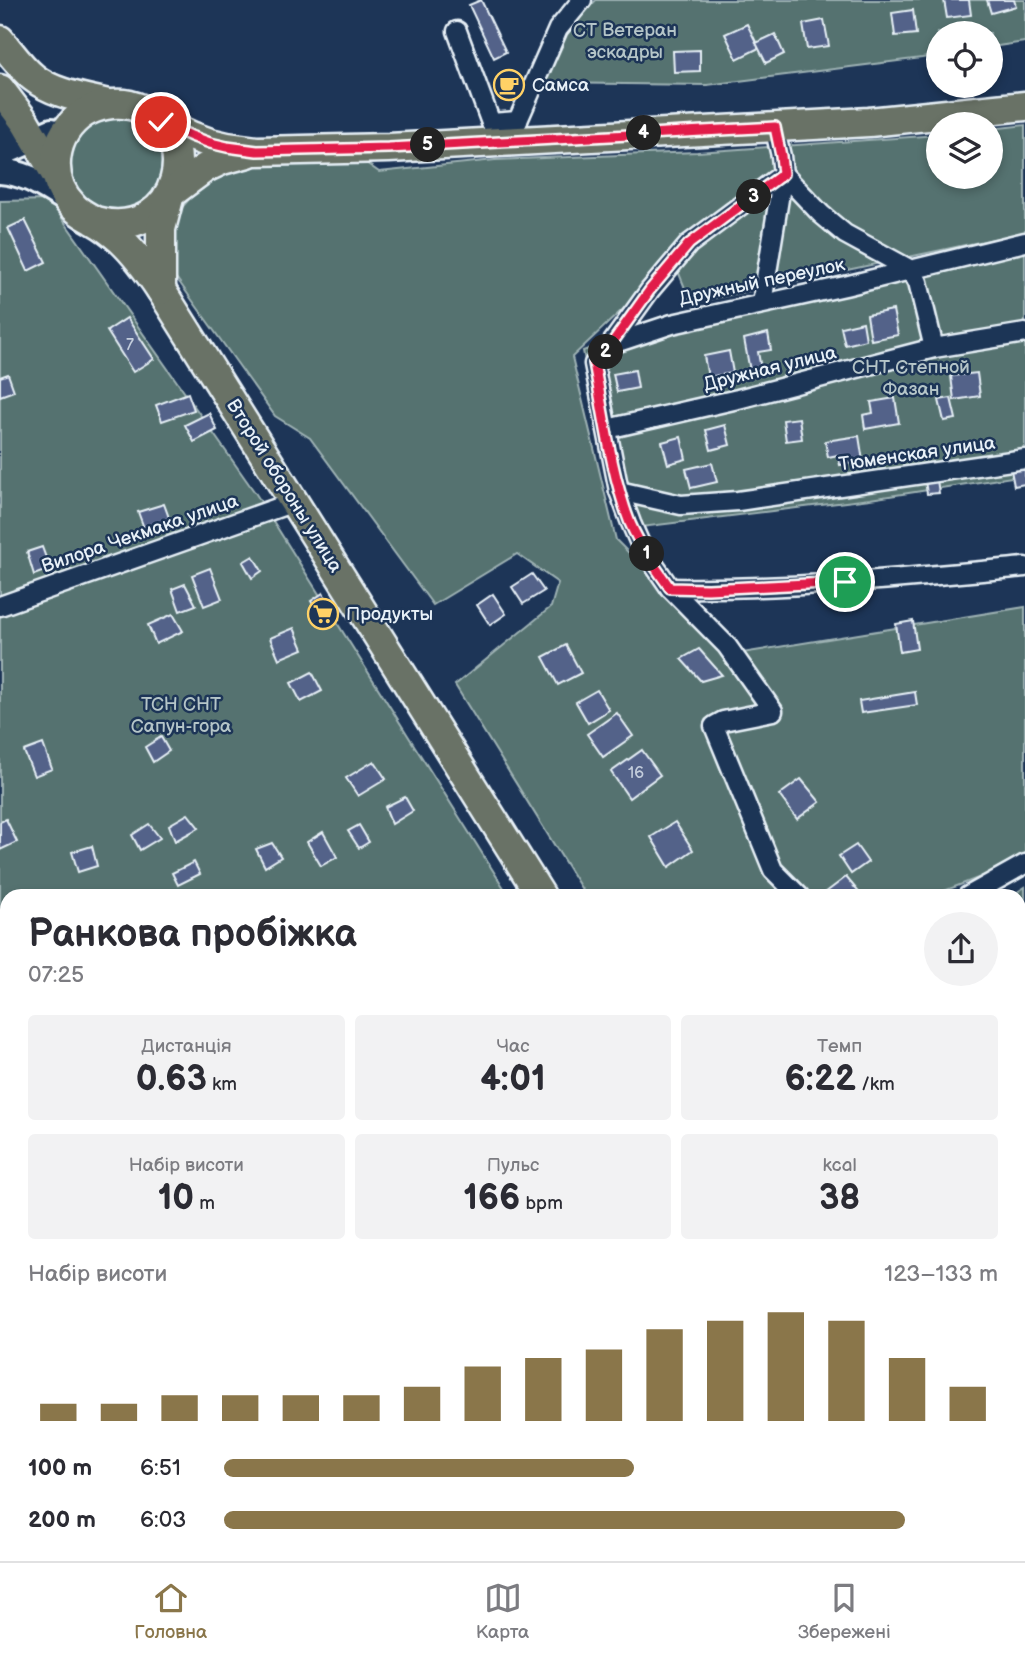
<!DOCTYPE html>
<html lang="uk">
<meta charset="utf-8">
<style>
:root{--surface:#fff;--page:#f2f2f3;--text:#2b2b33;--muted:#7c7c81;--line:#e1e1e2;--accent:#8a764a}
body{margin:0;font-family:"Balsamiq Sans",sans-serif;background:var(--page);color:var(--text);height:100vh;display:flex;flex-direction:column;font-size:26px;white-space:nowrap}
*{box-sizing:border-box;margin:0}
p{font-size:23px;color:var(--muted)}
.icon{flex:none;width:38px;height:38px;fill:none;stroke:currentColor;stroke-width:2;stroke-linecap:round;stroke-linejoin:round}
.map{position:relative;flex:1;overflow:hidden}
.drawer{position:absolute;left:0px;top:889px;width:1026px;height:672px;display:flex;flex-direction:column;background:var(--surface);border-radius:21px 21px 0 0;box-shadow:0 4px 10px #0003}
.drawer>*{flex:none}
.controls{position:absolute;left:926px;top:21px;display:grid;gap:14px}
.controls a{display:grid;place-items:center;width:77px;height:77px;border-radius:50%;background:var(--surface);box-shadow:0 4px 10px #0003;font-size:35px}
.pin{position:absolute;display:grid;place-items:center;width:60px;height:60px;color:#fff;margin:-30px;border:4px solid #fff;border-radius:50%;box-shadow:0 2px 7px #0007}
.km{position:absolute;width:35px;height:35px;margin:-18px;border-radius:50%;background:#222;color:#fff;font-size:19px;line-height:35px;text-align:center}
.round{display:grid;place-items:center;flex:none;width:74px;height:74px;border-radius:37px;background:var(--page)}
.head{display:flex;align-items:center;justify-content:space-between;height:119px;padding:0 28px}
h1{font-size:38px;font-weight:800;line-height:52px}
.stats{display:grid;grid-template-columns:repeat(3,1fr);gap:10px;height:119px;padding:7px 28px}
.stats div{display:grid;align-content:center;border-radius:7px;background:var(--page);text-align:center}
.stats b{font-size:35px;font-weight:800}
.stats small{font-size:19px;font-weight:400}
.stats p{font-size:19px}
.chart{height:196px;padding:14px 28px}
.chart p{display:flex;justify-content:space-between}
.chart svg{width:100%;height:126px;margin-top:7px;stroke:var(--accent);stroke-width:6}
ul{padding:0 28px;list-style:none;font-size:23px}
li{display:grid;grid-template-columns:112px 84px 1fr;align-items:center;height:52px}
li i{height:18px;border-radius:9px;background:var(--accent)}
.dock{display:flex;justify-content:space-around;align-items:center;height:98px;border-top:2px solid var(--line);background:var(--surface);font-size:19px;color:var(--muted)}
.dock a{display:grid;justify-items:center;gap:4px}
.dock .active{color:var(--accent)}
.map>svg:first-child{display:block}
.green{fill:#557270;stroke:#9eb2b4;stroke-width:2}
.building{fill:#536289;stroke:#e8f1f8;stroke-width:2}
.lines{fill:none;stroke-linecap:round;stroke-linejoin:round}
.minor-casing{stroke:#e8f1f8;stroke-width:23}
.secondary-casing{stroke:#e8f1f8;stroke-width:30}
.primary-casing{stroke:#e8f1f8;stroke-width:33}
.minor{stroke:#1d3557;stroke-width:18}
.secondary{stroke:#1d3557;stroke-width:24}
.primary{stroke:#697266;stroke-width:28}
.route-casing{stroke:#fff;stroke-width:14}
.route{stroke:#e11d48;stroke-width:9}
.labels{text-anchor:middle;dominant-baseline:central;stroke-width:5;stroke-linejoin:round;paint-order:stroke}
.number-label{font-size:16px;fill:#c3cddc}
.park-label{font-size:19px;fill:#b5c5c8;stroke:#1d3557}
.poi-label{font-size:19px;fill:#e8f1f8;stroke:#1d3557;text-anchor:start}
.street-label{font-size:19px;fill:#e8f1f8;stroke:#1d3557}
</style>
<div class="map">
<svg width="1025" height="1561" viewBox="0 0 1025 1561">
<rect width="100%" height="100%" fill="#1d3557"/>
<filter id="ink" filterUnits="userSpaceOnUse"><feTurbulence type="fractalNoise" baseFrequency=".0143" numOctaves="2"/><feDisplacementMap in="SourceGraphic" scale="14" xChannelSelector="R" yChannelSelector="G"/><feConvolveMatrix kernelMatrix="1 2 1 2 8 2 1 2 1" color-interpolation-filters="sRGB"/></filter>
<g filter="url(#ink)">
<g class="green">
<polygon points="596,0 1025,0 1025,42 991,47 990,33 938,33 938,55 922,58 707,85 543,83 568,30"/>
<polygon points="133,111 171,147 159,197 128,213 95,207 83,197 74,183 69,168 70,152 85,124"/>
<polygon points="1025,125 1025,475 870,499 625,529 614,503 583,351 683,315 1022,233 691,303 674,261 572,357 616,540 730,655 1025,607 1025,860 931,896 586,896 455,685 551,607 558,583 517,554 433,605 310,438 275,416 172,272 170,241 178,212 197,190 226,168 253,161 356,156 379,172 495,160 697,152 938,135 938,177 990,177 991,129"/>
<polygon points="49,200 256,494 509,896 7,896 7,1554 923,1554 928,1561 0,1561 0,201"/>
<polygon points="1025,887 1025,1026 1018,1015 1018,896 1011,896"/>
</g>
<g class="building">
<polygon points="481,0 506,52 494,58 469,5"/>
<polygon points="944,0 969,0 971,15 947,18"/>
<polygon points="987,0 1014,0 1016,6 991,13"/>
<polygon points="913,10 916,34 895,36 892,13"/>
<polygon points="824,20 829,46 807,49 803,24"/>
<polygon points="747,24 759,48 737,59 725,34"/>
<polygon points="775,34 784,54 766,63 756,43"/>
<polygon points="700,50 700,71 674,72 673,51"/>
<polygon points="25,220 46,262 28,271 8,228"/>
<polygon points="893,310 898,335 871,340 867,315"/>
<polygon points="127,318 154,359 133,372 107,331"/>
<polygon points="863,322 866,340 845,345 841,327"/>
<polygon points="768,333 771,350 758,352 761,369 750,371 744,339"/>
<polygon points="729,351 733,373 708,377 704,356"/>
<polygon points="635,370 638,388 617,392 613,374"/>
<polygon points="977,373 980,396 954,400 951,376"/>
<polygon points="8,374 14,391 0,396 0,377"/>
<polygon points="188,393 194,410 162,421 156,405"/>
<polygon points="895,398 899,423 865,429 863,415 873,413 871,402"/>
<polygon points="951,398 956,419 944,421 939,400"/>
<polygon points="209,413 217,430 194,442 185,425"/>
<polygon points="799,418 802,439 786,441 783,420"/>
<polygon points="725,425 730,445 711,450 706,430"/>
<polygon points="859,436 863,461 840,465 838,455 828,457 825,441"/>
<polygon points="681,437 686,459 668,464 662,442"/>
<polygon points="712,463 717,482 691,488 686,469"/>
<polygon points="1025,468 1025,484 1014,486 1011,470"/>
<polygon points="937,480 939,493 927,494 925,481"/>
<polygon points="164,504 172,526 147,536 138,512"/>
<polygon points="42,547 50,569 34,575 27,552"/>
<polygon points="253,556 262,571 252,578 243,562"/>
<polygon points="210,568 222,599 204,606 192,575"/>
<polygon points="532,574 544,591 523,604 512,587"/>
<polygon points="185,584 196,605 180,611 172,589"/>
<polygon points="323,593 339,619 327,627 311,601"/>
<polygon points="493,594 506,614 490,625 477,605"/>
<polygon points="173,614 183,631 156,644 148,625"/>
<polygon points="913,621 917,649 900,652 896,624"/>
<polygon points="294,628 303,649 279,659 270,638"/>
<polygon points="566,645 581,673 558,685 543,657"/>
<polygon points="699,649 722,675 701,681 681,659"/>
<polygon points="312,672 322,691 301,702 291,683"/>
<polygon points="597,690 609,710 588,723 576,702"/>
<polygon points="915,692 917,705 861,713 859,701"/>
<polygon points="617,713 633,736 603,757 587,734"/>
<polygon points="161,737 169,751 153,762 145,747"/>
<polygon points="43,744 52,769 34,776 24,751"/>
<polygon points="642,750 660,775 629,798 611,772"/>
<polygon points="374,761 386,779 358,796 346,778"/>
<polygon points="801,779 820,802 797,819 779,795"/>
<polygon points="405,797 413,811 392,824 385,807"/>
<polygon points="188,814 199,828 175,841 169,825"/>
<polygon points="6,819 17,842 0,850 0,822"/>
<polygon points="675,822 693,850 669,867 651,837"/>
<polygon points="149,824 160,838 140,850 132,835"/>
<polygon points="359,825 369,842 359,848 348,831"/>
<polygon points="323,832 337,857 321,866 307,842"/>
<polygon points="272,843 281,857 265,867 256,849"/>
<polygon points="856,845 868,862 851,874 839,856"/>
<polygon points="92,846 97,866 78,872 72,852"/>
<polygon points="194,862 200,874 178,885 172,873"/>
<polygon points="846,877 862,896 821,896"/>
<polygon points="1025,959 1025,984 1018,974 1018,964"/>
<polygon points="1025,1095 1025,1125 1021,1128 1018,1124 1018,1099"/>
<polygon points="1019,1143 1025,1151 1025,1167 1018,1171"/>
<polygon points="1025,1185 1025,1205 1018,1208 1018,1188"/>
<polygon points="7,1194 7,1228 6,1228 0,1219 0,1199"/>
<polygon points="0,1230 7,1241 7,1248 0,1252"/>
<polygon points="1025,1327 1025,1365 1018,1369 1018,1330"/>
<polygon points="1024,1391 1025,1416 1018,1420 1018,1394"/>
<polygon points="665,1554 682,1554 688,1561 665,1561 661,1557"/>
<polygon points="725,1554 747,1554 757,1560 725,1561 722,1559"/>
</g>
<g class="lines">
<g class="minor-casing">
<g id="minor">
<polyline points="457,31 491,123 518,121"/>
<polyline points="509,141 558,29 582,0"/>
<polyline points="762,303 783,174 781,156 774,127"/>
<polyline points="609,347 650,290 689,244 783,174 821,214 845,234 911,270 918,282 934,348"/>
<polyline points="607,429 738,399 934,348 1025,333"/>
<polyline points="619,491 681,505 738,501 1025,459"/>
<path d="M 670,588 C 788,590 907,578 1025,567"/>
<polyline points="0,606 294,502"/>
<polyline points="799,896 773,870 714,726 723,721 773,711 727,646 670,588 641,546 631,523 619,491 594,364 615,343 672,324 845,286 1025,242"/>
<polyline points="968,896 1025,864"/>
<polyline points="1018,1030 1025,1047"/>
<polyline points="1018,1263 1025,1274"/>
</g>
</g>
<g class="secondary-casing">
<g id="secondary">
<path d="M 0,144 C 11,130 12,119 10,102"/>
<polyline points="0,154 52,131"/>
<path d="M 0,171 C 28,173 45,187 68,200"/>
</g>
</g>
<g class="primary-casing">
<g id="primary">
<path d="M 0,40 C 11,53 21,68 34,78 C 54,94 84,98 108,104"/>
<polyline points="0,89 25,122 56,175"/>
<polyline points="161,122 191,136 210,143 227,147 257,151 389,148 869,122 1025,106"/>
<path d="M 95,221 C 182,245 209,124 130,105 C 115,102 97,105 84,113 C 52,134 46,179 73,206 C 79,213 87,216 95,221 C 104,226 113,233 121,240 C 137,255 149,272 161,290 L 541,896"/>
<polyline points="161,290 161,229 170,194 205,168 222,160 248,153"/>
<polyline points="959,1554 963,1561"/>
</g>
</g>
<use href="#minor" class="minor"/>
<use href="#secondary" class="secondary"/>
<use href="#primary" class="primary"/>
</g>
</g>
<g class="lines" filter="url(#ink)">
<g class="route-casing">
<path id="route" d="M 161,122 L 191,136 L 210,143 L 227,147 L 257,151 L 389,148 L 775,127 L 781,156 L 783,174 L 689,244 L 650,290 L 605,353 L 594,363 C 604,415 611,474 630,523 C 640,546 655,567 670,588 L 708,589 L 845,582"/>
</g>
<use href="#route" class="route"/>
</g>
<defs>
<g id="cafe-ring" transform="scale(1.575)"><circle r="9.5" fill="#1d3557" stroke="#ffd166" stroke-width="1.5"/><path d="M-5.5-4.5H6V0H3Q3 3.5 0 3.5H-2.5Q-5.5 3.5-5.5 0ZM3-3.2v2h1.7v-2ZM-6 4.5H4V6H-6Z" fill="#ffd166"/></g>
<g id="supermarket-ring" transform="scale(1.575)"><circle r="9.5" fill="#1d3557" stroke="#ffd166" stroke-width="1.5"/><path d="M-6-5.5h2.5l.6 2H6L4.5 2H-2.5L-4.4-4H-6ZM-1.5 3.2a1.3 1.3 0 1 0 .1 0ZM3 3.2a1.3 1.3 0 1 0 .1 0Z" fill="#ffd166"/></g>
</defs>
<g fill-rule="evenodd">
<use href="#cafe-ring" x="509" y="85"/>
<use href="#supermarket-ring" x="323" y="614"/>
</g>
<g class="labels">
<g class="number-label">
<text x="130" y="345">7</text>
<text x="636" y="773">16</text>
</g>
<g class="park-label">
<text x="625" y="30">СТ Ветеран<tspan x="625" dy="22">эскадры</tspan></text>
<text x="911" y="367">СНТ Степной<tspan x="911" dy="22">Фазан</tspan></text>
<text x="181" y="704">ТСН СНТ<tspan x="181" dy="22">Сапун-гора</tspan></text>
</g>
<g class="poi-label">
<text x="532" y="85">Самса</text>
<text x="346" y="614">Продукты</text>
</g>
<g class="street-label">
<text transform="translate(762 282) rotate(-12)">Дружный переулок</text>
<text transform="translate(770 369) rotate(-14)">Дружная улица</text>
<text transform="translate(917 454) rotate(-8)">Тюменская улица</text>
<text transform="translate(284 486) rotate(58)">Второй обороны улица</text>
<text transform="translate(140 534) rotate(-19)">Вилора Чекмака улица</text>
</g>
</g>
</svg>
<div class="controls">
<a><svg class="icon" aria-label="locate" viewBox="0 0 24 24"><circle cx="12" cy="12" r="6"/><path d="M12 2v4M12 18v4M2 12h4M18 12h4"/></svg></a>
<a><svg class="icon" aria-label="layers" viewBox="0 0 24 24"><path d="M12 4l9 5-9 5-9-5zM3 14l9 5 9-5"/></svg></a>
</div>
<div class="pin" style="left:845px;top:582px;background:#1e9e55"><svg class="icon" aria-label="arrive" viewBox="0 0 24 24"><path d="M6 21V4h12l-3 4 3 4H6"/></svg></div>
<div class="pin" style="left:161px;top:122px;background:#d93025"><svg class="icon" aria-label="check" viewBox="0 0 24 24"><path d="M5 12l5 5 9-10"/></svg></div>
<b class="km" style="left:647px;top:554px">1</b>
<b class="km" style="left:606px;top:352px">2</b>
<b class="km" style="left:754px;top:197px">3</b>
<b class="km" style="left:644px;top:133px">4</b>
<b class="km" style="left:428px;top:145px">5</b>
<section class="drawer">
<div class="head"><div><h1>Ранкова пробіжка</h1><p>07:25</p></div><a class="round"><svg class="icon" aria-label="share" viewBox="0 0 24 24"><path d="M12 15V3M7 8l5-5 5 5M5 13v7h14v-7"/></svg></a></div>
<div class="stats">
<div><p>Дистанція</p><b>0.63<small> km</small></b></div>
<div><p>Час</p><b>4:01</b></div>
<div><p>Темп</p><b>6:22<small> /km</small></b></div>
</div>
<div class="stats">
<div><p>Набір висоти</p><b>10<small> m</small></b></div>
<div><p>Пульс</p><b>166<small> bpm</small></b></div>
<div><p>kcal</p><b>38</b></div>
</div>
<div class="chart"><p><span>Набір висоти</span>123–133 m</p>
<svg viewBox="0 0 160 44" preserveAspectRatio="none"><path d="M5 44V38M15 44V38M25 44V35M35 44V35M45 44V35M55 44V35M65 44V32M75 44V25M85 44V22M95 44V19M105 44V12M115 44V9M125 44V6M135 44V9M145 44V22M155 44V32"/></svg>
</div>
<ul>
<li><b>100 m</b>6:51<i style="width:53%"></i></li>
<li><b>200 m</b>6:03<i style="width:88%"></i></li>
</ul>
</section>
</div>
<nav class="dock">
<a class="active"><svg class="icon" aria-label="home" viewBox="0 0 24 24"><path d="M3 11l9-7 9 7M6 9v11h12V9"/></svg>Головна</a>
<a><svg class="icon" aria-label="map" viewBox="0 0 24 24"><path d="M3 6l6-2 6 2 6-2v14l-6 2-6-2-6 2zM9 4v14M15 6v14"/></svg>Карта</a>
<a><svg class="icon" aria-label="saved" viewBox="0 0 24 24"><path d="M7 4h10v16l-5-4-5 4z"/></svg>Збережені</a>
</nav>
